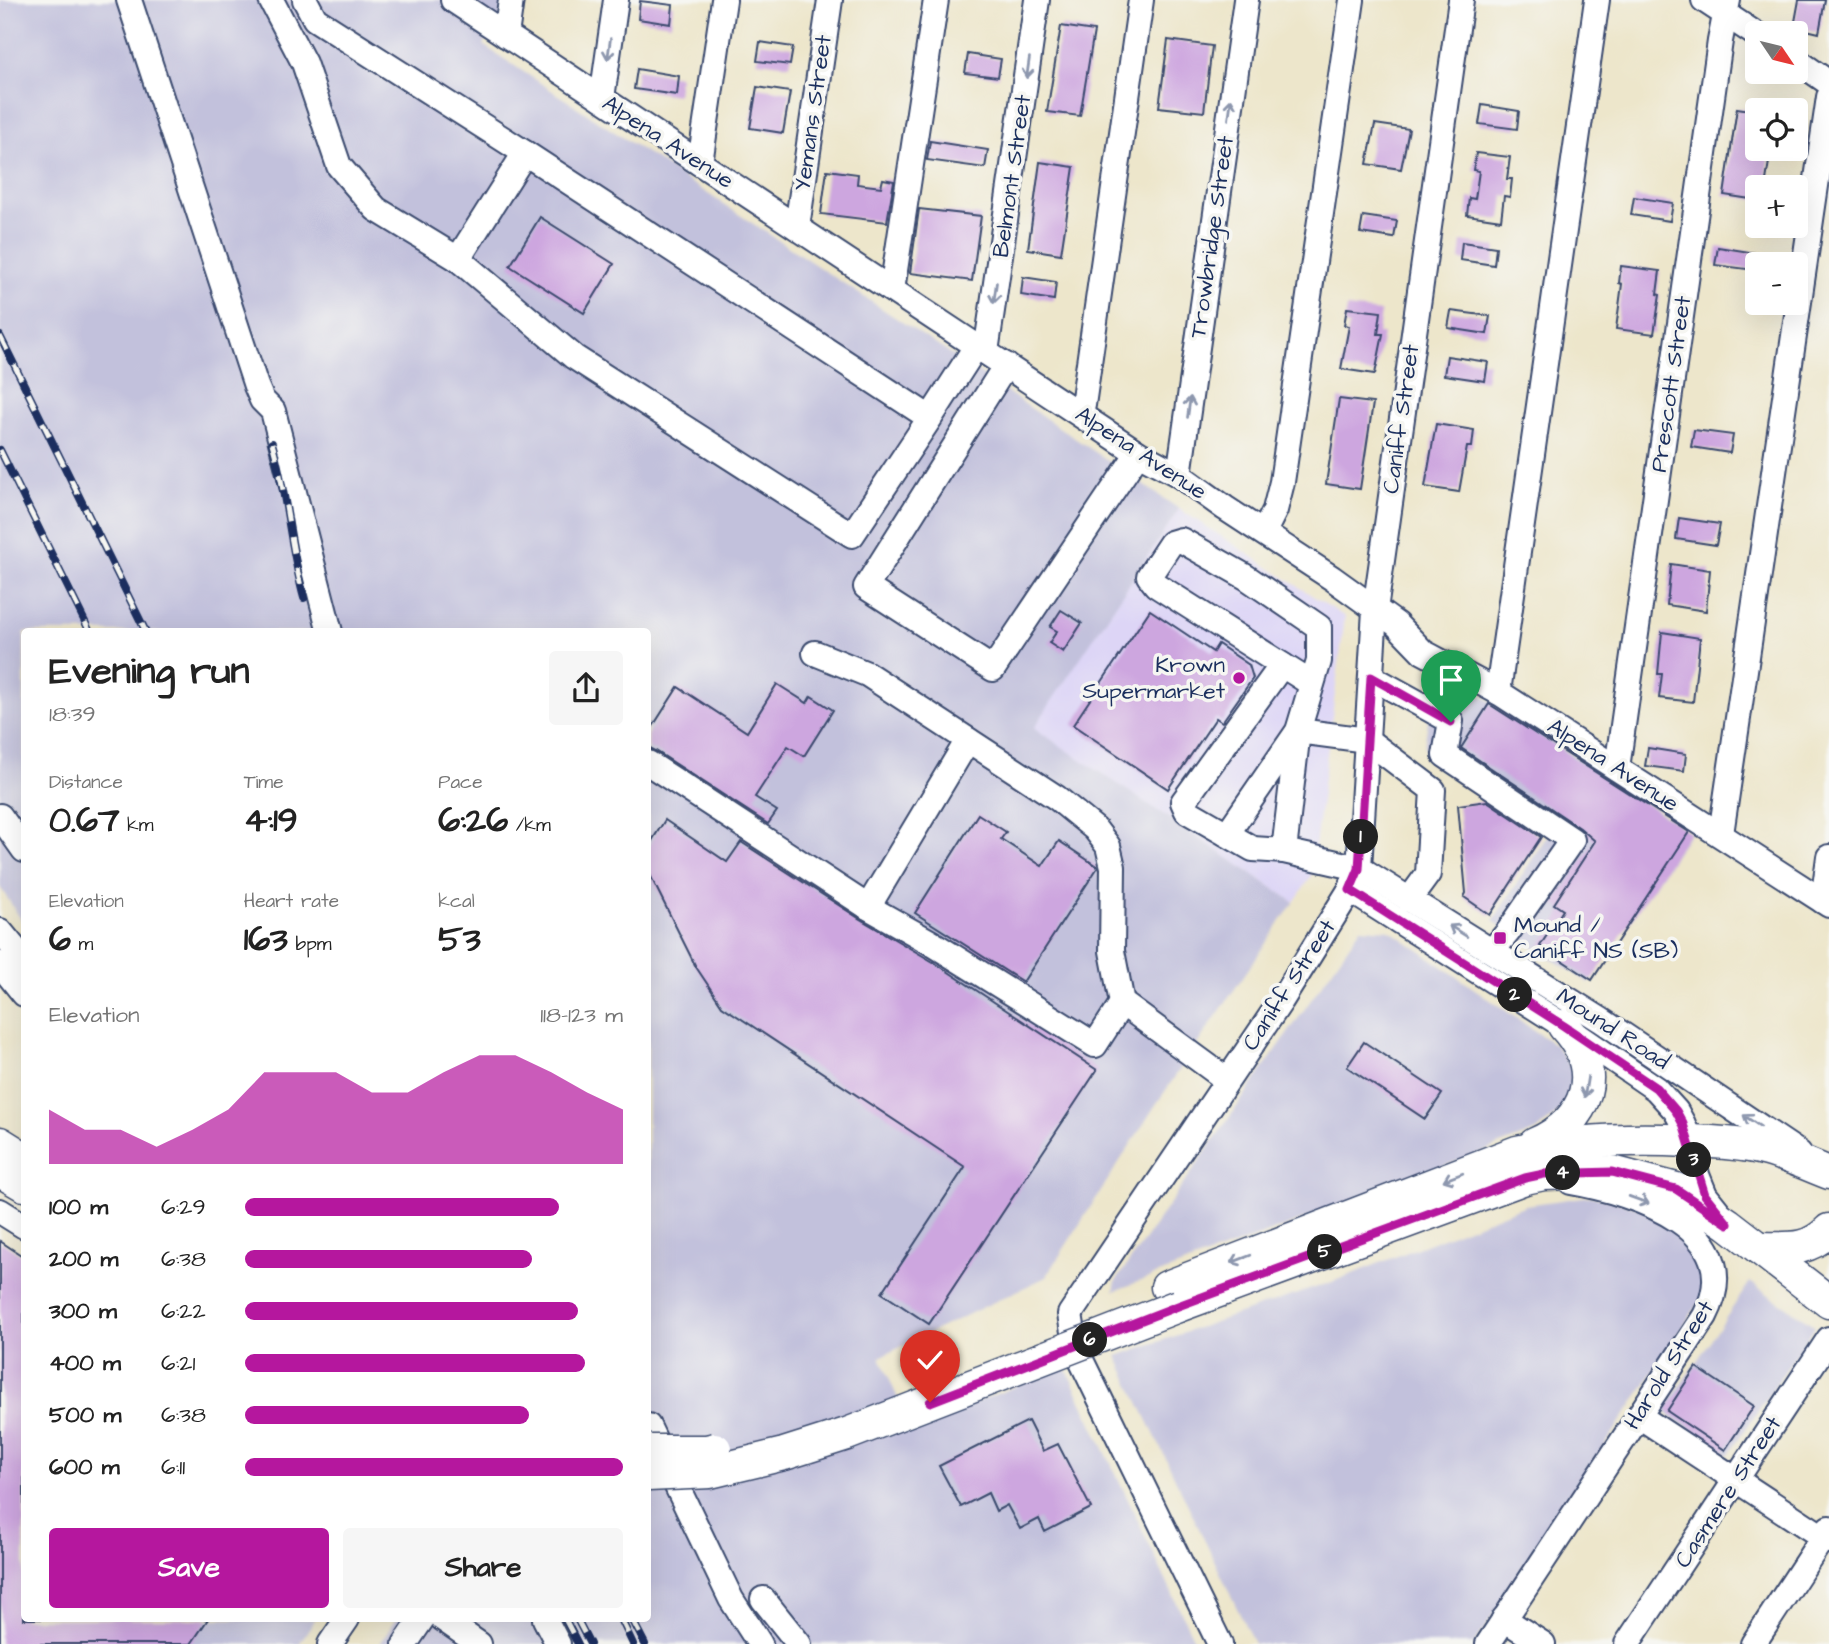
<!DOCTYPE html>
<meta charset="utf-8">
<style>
:root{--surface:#fff;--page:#f6f6f6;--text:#222;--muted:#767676;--accent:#b5179e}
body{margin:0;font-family:"Architects Daughter",sans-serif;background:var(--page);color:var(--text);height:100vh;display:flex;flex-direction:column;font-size:26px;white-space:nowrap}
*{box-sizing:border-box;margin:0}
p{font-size:23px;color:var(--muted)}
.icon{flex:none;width:38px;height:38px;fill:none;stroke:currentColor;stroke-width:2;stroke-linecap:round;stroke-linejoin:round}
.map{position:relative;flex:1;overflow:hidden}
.drawer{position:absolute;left:21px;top:628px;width:630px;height:994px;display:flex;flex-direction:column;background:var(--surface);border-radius:7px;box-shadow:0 7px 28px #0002}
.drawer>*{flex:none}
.needle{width:46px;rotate:125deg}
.fabs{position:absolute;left:1745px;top:21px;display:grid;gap:14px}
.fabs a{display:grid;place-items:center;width:63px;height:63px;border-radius:7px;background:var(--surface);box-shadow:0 7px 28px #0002;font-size:35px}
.pin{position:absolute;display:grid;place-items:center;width:60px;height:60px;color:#fff;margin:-72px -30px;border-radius:50% 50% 50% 0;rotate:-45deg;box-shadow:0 0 7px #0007}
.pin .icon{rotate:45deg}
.km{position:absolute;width:35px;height:35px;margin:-18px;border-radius:50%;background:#222;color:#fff;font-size:19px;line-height:35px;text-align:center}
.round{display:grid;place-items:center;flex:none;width:74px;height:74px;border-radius:7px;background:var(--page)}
.headline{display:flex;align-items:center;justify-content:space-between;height:119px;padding:0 28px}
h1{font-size:38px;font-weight:800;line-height:52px}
.stats{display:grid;grid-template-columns:repeat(3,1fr);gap:10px;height:119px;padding:7px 28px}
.stats div{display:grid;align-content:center}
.stats b{font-size:35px;font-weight:800}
.stats small{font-size:19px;font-weight:400}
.stats p{font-size:19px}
.chart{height:196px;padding:14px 28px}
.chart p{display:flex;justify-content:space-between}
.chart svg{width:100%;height:126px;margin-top:7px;fill:var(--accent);opacity:.7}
.primary-button{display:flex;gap:14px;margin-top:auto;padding:14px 28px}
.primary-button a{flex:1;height:80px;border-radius:7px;background:var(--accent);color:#fff;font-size:28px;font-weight:800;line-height:80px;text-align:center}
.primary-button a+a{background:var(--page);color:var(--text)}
ul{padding:0 28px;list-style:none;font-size:23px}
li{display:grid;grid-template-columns:112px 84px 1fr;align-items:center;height:52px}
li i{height:18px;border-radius:9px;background:var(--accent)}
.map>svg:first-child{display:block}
.built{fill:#ddd5f6}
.industrial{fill:#c2c1dc}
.building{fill:#cda6df}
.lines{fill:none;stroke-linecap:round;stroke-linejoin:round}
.minor-casing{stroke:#3a4a6e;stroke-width:28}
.major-casing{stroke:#3a4a6e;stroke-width:35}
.minor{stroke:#fff;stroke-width:24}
.major{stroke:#fff;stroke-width:32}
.rail-casing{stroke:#1b2f5e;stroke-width:8}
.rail{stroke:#f6f6f2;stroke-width:5;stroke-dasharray:16;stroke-linecap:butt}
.major-bridge-casing{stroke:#3a4a6e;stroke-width:35;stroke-linecap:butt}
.major-bridge{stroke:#fff;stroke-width:32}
.oneway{stroke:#8d97ae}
.route-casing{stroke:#fff;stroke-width:14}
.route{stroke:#b5179e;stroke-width:9}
.poi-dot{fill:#b5179e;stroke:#f6f6f2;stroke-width:2.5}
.labels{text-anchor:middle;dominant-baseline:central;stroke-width:7;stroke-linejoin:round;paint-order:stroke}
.street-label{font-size:23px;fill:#1b2f5e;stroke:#f6f6f2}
.poi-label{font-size:23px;fill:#1b2f5e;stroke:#f6f6f2;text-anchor:end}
</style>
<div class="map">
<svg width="1829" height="1644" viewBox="0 0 1829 1644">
<rect width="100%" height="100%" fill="#f6f6f2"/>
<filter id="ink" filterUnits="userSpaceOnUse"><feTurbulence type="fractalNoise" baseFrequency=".0143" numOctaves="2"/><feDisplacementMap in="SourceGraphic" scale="14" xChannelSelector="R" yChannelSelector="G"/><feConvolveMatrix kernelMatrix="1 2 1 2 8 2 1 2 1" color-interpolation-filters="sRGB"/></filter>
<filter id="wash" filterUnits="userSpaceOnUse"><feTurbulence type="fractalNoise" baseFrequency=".00686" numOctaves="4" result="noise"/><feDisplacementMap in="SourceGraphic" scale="28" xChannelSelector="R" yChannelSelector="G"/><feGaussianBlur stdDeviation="1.57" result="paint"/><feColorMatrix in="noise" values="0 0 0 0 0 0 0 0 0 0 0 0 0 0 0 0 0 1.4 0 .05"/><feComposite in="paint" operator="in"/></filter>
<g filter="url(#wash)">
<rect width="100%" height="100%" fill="#ede6cb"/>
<polygon class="built" points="1179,509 1345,617 1311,877 1294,902 1033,728"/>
<g class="industrial">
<polygon points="0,0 504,0 501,15 483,45 976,371 1179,509 1034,728 1294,902 1155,1106 1046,1277 880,1357 911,1429 1065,1366 1196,1644 380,1644 396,1619 648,1619 648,632 24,632 24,924 0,887"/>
<polygon points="1436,666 1690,832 1589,983 1493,921 1550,831 1424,748"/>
<polygon points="1361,928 1390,930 1555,1045 1573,1070 1569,1103 1537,1131 1114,1291 1116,1281"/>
<polygon points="1590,1196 1642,1208 1700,1253 1706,1292 1474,1644 1254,1644 1117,1356 1332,1282 1526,1205"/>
<polygon points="0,1242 24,1258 24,1619 315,1619 299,1644 0,1644"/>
<polygon points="1750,1282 1815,1326 1728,1455 1663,1411"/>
</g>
<g id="blocks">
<g class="building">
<polygon points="1799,0 1825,0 1819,33 1794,27"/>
<polygon points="640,1 673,5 671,24 638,19"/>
<polygon points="1061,26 1094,31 1080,116 1047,112"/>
<polygon points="1168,40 1212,46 1204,112 1159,107"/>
<polygon points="760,42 793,47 790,65 757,61"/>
<polygon points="968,54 1001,59 998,77 965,73"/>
<polygon points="637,69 679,76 677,95 634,89"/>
<polygon points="757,87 790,92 783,133 750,128"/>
<polygon points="1482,105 1519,111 1517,129 1479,124"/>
<polygon points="1737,108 1757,111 1757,149 1771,149 1765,187 1757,187 1757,200 1724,195"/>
<polygon points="1375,124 1409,129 1401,169 1367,164"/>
<polygon points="930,141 988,150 985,168 927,160"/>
<polygon points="1476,153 1510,157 1507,179 1512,179 1510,197 1504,196 1501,220 1467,215 1469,198 1475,199 1479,171 1473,170"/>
<polygon points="1040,162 1074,167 1061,254 1028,249"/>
<polygon points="827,170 858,174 857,184 881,187 883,179 894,181 887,222 821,214"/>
<polygon points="1634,197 1673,203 1670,221 1631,215"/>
<polygon points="919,209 981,216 972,281 910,273"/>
<polygon points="1363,216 1397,221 1394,238 1360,233"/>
<polygon points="540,217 614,264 584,313 510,266"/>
<polygon points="1462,242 1496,247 1494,265 1460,260"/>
<polygon points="1718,247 1756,253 1754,270 1715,265"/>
<polygon points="1621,266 1660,271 1657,294 1660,295 1654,334 1616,329 1622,284 1619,283"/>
<polygon points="1023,277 1056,282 1054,300 1021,295"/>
<polygon points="1347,308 1381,312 1378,334 1383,334 1375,374 1341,369 1349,326 1344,325"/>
<polygon points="1451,311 1490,316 1487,334 1448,328"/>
<polygon points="1447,356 1488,362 1485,381 1444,375"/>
<polygon points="1339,399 1373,403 1360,489 1326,484"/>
<polygon points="1436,424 1474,430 1472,447 1467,447 1459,492 1425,487"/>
<polygon points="1694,430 1733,435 1730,453 1691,447"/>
<polygon points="1679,518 1720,524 1716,545 1676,539"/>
<polygon points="1671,564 1710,570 1706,611 1667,605"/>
<polygon points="1061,610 1082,623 1063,652 1049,643 1057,631 1050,627"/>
<polygon points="1150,610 1213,652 1218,644 1249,665 1253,678 1222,722 1216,718 1168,789 1073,725"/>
<polygon points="1662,632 1700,638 1693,702 1659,698 1662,674 1658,674"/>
<polygon points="777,684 807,703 811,696 833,710 804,756 788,746 755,797 777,811 768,824 656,751 648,747 648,734 678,687 747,732"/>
<polygon points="1489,704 1689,832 1592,980 1540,946 1563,910 1554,904 1595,841 1580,828 1461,748"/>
<polygon points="1648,748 1686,754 1684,771 1645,766"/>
<polygon points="1487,801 1541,837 1490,915 1464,897 1466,893 1458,805"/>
<polygon points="978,814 1006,832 1001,839 1042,866 1059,841 1098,867 1023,982 915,913"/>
<polygon points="665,820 727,862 741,842 860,919 935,963 1097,1070 929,1324 882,1293 965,1167 722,1006 696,967 648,871 648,847"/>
<polygon points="1364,1042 1442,1094 1425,1119 1347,1067"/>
<polygon points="0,1241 24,1257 24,1619 208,1619 191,1644 0,1644"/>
<polygon points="1696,1367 1754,1406 1725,1450 1667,1411"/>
<polygon points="1028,1421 1043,1451 1058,1444 1091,1508 1045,1532 1039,1519 1020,1529 1007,1505 996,1511 988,1493 961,1507 939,1466"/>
</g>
</g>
</g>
<g filter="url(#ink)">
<use href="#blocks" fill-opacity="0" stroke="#3a4a6e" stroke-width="2"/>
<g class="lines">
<g class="minor-casing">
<g id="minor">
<polyline points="129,0 256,386 262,400 273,411 330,632"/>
<polyline points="271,0 304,63 339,166 376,209 458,259"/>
<polyline points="305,0 315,19 525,153"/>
<polyline points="453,0 1138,453 1179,475 1225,508 1332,578 1396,624 1423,652 1498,692 1829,905"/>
<polyline points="1704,0 1757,35"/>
<polyline points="506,35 511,0"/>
<polyline points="1796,60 1829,83"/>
<polyline points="602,98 616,0"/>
<polyline points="700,163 724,0"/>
<polyline points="797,227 830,0"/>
<polyline points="892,290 936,0"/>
<polyline points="986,352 1037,0"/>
<polyline points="1006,365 866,587 993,669 1138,453"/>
<polyline points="1079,413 1083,405 1141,0"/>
<polyline points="930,418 852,535 574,357 458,259 525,153 930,418 977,345"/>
<polyline points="1179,475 1246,0"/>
<polyline points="1264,532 1275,510 1282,482 1352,0"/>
<polyline points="815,653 867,674 1057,798 1095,829 1108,846 1113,867 1112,951 1122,1003"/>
<polyline points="1282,665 1183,802 1187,811 1253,849 1284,851"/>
<polyline points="1371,677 1451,721 1445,755 1572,840 1508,932 1492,951"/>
<polyline points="1498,692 1597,0"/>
<polyline points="648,763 868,907 930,942 1095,1045 1122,1003 1227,1080"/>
<polyline points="1617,768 1720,41 1728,0"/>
<polyline points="0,816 24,850"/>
<polyline points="1227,834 1298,731 1319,661 1319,627 1246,577 1181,540 1171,543 1149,576 1156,585 1312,684"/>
<polyline points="1721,834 1829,97"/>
<polyline points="1350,890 1564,1026 1656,1089 1676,1111 1683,1124 1690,1141 1697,1175 1705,1195 1721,1215"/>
<polyline points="1409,900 1428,874 1433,790 1367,740 1298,731 1284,851 1359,868 1601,1020 1799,1153"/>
<polyline points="1823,901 1829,857"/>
<polyline points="868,907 968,740"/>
<polyline points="0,931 24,960"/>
<polyline points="0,964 24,994"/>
<polyline points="0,1211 24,1226"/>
<polyline points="1639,1416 1829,1541"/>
<polyline points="648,1426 731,1599 760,1644"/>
<polyline points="763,1599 799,1644"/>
<polyline points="443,1619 479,1644"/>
<polyline points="545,1619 558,1644"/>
<polyline points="1504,1619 1543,1644"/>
<polyline points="330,1644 347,1619"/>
<polyline points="405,1644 422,1619"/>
<polyline points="1220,1644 1081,1360 1075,1344 1070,1314 1281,1001 1350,890 1359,868 1375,610 1461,0"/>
<path d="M 1488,1644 L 1705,1316 C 1750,1229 1634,1193 1571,1182"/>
<polyline points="1627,1644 1829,1339"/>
<polyline points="1753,1644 1829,1528"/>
</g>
</g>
<g class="major-casing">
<g id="major">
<polyline points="0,1143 24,1158"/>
<path d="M 1535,1144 C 1589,1121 1605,1070 1564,1026"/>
<polyline points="0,1171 24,1185"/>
<path d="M 1759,1248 C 1788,1248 1807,1252 1829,1230"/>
<path d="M 1167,1287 L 1517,1152 C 1574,1140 1629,1138 1688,1141 C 1715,1142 1742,1143 1768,1150 C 1789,1156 1809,1165 1829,1173"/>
<polyline points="1178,1306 1525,1178 1544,1174 1612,1172 1676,1189 1728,1224 1829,1302"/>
</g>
</g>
<use href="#minor" class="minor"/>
<use href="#major" class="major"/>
<g class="rail-casing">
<g id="rail">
<polyline points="0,336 146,632"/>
<path d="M 272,443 C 287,494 290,547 304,598"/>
<polyline points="0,450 90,632"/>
<polyline points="565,1619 578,1644"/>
<polyline points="577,1619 590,1644"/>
<polyline points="621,1619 633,1644"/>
<polyline points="632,1619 645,1644"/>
</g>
</g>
<use href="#rail" class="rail"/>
<g class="major-bridge-casing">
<g id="major-bridge">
<polyline points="648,1451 706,1451 715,1449"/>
<polyline points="648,1475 710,1472 784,1454 847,1434 1178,1306"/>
</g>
</g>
<use href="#major-bridge" class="major-bridge"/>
</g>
<defs><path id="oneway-shaft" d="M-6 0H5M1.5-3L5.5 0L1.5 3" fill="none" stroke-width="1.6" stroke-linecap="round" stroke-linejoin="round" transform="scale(1.75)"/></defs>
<g class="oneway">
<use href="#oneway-shaft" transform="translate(609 49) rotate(98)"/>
<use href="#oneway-shaft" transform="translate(1028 68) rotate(98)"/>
<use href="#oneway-shaft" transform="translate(1230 109) rotate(-82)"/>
<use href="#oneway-shaft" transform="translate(995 293) rotate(98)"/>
<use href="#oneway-shaft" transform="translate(1189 407) rotate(-82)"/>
<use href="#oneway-shaft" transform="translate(1458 931) rotate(-148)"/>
<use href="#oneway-shaft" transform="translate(1586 1087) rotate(99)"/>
<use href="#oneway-shaft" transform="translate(1752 1121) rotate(-146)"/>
<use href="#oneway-shaft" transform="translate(1453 1177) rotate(159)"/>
<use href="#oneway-shaft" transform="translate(1639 1200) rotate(20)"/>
<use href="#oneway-shaft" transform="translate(1241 1259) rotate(159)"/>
</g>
</g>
<g class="lines" filter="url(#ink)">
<g class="route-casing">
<polyline id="route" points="930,1402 1178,1306 1525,1178 1544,1174 1612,1172 1676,1189 1728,1224 1705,1195 1683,1124 1676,1111 1656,1088 1564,1026 1350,890 1359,869 1371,677 1451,722"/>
</g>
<use href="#route" class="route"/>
</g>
<g class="poi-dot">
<circle cx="1239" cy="678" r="7"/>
<rect x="1493" y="931" width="14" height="14" rx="3.5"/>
</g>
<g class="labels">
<g class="street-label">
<text transform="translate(813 113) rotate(-82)">Yemans Street</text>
<text transform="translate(668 142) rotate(33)">Alpena Avenue</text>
<text transform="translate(1012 176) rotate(-82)">Belmont Street</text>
<text transform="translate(1212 237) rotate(-82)">Trowbridge Street</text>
<text transform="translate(1671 384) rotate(-82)">Prescott Street</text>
<text transform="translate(1401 419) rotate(-82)">Caniff Street</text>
<text transform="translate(1141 453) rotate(33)">Alpena Avenue</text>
<text transform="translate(1613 765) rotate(33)">Alpena Avenue</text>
<text transform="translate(1289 985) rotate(-57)">Caniff Street</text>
<text transform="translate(1613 1029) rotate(33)">Mound Road</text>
<text transform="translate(1669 1365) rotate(-58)">Harold Street</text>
<text transform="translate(1728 1492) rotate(-57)">Casmere Street</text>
</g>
<g class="poi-label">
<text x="1225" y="665">Krown<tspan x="1225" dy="26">Supermarket</tspan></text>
<text x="1514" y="925" text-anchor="start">Mound /<tspan x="1514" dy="26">Caniff NS (SB)</tspan></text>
</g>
</g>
</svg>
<div class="fabs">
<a><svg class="needle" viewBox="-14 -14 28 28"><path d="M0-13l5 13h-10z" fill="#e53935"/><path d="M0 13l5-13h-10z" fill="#767676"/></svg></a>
<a><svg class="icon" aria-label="locate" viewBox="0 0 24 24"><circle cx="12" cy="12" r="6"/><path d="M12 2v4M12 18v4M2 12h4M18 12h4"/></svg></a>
<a>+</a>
<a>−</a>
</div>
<div class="pin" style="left:1451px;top:722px;background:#1e9e55"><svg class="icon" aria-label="arrive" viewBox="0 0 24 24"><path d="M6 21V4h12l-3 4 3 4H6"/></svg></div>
<div class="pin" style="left:930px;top:1402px;background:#d93025"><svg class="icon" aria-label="check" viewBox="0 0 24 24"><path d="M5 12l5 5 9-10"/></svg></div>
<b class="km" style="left:1361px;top:837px">1</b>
<b class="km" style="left:1515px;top:995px">2</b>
<b class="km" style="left:1694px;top:1160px">3</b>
<b class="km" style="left:1563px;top:1173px">4</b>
<b class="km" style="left:1325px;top:1252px">5</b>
<b class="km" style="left:1090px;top:1340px">6</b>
<section class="drawer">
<div class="headline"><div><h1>Evening run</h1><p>18:39</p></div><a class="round"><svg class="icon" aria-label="share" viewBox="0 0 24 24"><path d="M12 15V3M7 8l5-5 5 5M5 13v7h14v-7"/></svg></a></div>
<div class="stats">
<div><p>Distance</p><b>0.67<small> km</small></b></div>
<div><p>Time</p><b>4:19</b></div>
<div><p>Pace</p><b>6:26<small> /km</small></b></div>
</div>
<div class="stats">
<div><p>Elevation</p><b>6<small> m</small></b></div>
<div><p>Heart rate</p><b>163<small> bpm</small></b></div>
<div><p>kcal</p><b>53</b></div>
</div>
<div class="chart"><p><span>Elevation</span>118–123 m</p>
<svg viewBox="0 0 160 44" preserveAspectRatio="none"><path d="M0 44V25L10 32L20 32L30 38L40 32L50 25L60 12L70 12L80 12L90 19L100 19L110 12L120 6L130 6L140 12L150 19L160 25V44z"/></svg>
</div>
<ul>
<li><b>100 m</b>6:29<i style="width:83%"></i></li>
<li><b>200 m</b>6:38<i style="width:76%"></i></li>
<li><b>300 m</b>6:22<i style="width:88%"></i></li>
<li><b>400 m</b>6:21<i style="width:90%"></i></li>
<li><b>500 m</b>6:38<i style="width:75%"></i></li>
<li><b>600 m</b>6:11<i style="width:100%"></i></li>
</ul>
<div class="primary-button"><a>Save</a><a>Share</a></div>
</section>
</div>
